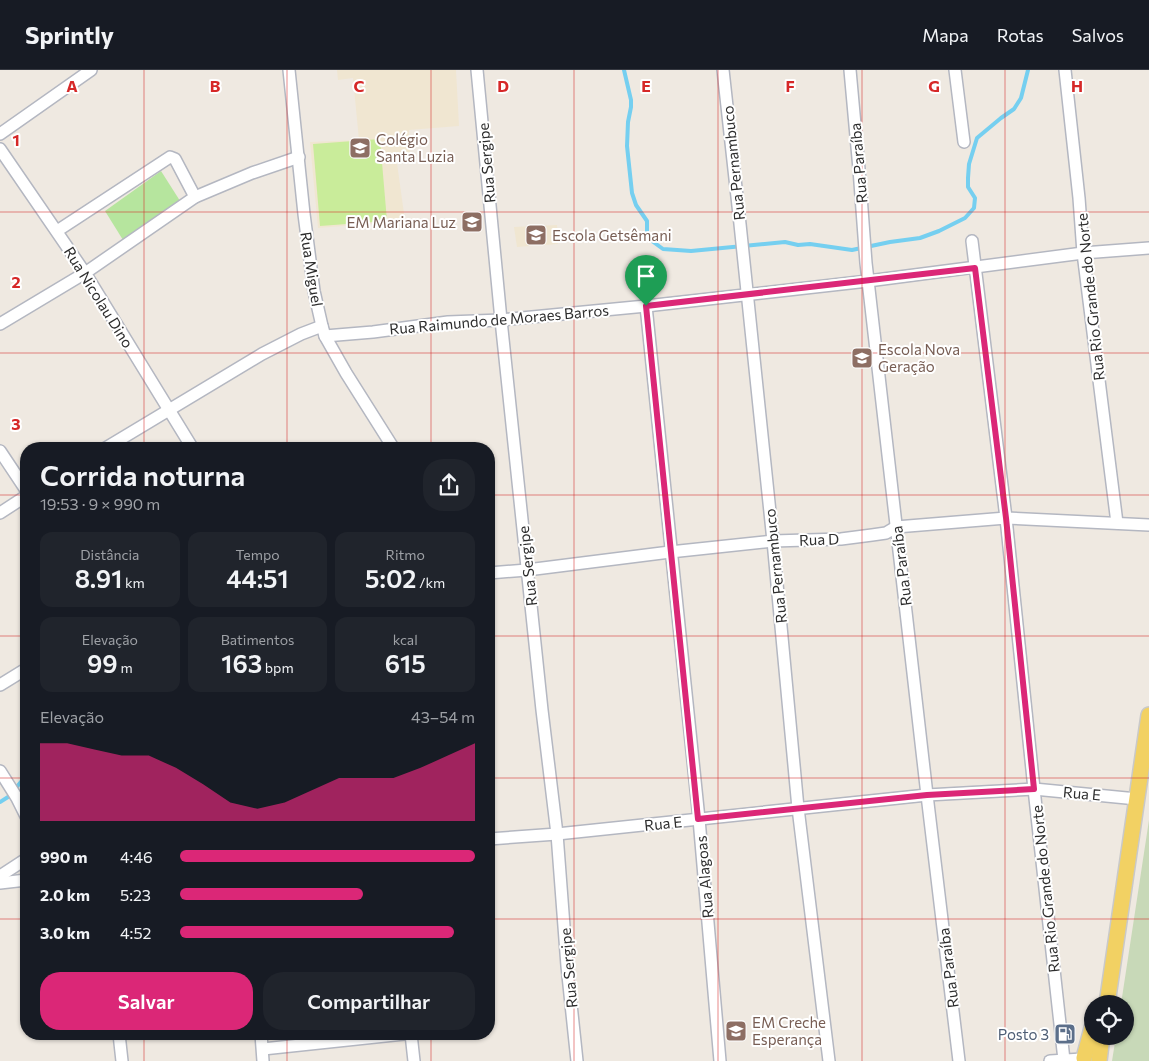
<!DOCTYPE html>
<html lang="pt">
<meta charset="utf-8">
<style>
:root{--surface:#171b24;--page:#20242c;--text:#f1f3f6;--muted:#9ea1a6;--line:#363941;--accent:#db2777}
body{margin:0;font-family:Commissioner,sans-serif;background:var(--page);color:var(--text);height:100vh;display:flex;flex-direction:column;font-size:19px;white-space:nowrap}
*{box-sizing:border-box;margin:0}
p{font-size:16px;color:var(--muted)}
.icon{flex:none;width:28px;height:28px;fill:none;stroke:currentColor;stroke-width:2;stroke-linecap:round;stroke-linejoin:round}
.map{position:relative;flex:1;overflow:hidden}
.side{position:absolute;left:20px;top:372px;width:475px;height:598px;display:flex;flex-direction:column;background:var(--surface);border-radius:20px;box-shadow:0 1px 4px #0004}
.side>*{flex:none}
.controls{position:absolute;left:1084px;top:925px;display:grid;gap:10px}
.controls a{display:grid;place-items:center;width:50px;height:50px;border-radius:50%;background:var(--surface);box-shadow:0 1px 4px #0004;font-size:25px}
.pin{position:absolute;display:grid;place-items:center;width:42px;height:42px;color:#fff;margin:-51px -21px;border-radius:50% 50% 50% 0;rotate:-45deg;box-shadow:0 0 5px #0007}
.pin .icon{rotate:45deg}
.round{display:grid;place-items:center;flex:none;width:52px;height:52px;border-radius:20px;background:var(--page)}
.head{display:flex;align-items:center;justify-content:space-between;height:85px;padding:0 20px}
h1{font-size:28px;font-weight:600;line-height:38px}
.metrics{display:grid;grid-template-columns:repeat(3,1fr);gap:8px;height:85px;padding:5px 20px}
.metrics div{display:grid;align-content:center;border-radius:12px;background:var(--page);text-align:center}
.metrics b{font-size:25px;font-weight:600}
.metrics small{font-size:14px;font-weight:400}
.metrics p{font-size:14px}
.chart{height:140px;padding:10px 20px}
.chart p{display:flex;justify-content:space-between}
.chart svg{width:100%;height:90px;margin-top:5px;fill:var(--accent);opacity:.7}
.button{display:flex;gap:10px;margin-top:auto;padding:10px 20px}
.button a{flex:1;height:58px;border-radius:20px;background:var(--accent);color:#fff;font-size:20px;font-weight:600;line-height:58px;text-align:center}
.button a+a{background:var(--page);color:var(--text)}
ul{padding:0 20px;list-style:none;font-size:16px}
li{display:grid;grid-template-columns:80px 60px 1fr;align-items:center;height:38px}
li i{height:12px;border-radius:6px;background:var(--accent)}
header{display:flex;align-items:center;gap:30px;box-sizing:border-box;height:70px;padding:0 25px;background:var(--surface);border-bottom:1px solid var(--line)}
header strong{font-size:24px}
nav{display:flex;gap:28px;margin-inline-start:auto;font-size:18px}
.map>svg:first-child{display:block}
.education{fill:#f0e6d1}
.green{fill:#b6e59e}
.cemetery{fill:#c8d9b8}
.pitch{fill:#c9ec9a}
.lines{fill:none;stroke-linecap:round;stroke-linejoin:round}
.stream{stroke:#75cff0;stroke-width:4}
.minor-casing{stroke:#b4b7c1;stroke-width:14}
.major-casing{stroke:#c9c9c9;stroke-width:18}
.minor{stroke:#fff;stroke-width:11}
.major{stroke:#f2d163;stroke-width:15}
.route-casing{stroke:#fff;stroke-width:10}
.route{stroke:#db2777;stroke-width:6}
.grid{fill:none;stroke:#d62828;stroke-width:1;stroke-opacity:0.55}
.labels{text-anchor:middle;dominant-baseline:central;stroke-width:4;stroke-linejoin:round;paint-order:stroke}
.education-label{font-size:15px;fill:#785e54;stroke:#fff;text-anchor:start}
.street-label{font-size:15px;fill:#2e2e2e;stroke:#fff}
.service-label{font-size:15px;fill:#4e5e75;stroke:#fff;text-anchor:end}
.grid-label{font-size:16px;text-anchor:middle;font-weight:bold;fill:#d62828;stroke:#fff;stroke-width:4;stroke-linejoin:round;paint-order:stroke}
</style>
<header>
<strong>Sprintly</strong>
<nav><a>Mapa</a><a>Rotas</a><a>Salvos</a></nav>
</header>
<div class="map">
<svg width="1149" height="991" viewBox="0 0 1149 991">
<rect width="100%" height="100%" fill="#efe9e1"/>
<g class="education">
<polygon points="337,0 456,0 459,56 409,60 410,84 396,86 405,151 318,158 310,72 359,70 353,8 338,10"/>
<polygon points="557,155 558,174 517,177 514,157"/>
</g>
<polygon class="green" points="161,101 182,134 123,170 105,141"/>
<polygon class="cemetery" points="1149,750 1149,991 1112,991 1116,966 1125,966 1125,934 1121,934"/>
<polygon class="pitch" points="380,69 387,151 320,156 313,74"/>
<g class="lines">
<g class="stream">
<polyline points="624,0 631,30 631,37 628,52 627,76 632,123 636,135 647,151 647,162 652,171 663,179 691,181 785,172 798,175 810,174 852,180 890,172 920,168 939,161 965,148 974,138 975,128 968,117 968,108 969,94 977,68 1001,48 1014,39 1021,28 1028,0"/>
<polyline points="0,732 8,727 26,706"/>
</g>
<g class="minor-casing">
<g id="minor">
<polyline points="289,0 304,144 314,221 322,256 325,266 346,303 394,379"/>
<polyline points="477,0 501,250 542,640 557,764 567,896 577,991"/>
<polyline points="723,0 740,154 773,471 798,738 829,991"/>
<polyline points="850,0 859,99 866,193 927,725 959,991"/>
<polyline points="955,0 964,72"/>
<polyline points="1065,0 1079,128 1083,183 1117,453"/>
<polyline points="0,64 91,0"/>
<polyline points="0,79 85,203 193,379"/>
<polyline points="57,161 170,87 175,89 195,127"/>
<polyline points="972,171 1006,448 1034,719 1064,990"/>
<polyline points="646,236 699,749 720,991"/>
<polyline points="0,254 85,203 195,127 252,103 299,87"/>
<polyline points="325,266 373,262 448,252 501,250 646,236 868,211 1083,183 1149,178"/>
<polyline points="104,379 262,284 301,264 322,256"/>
<polyline points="0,381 26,420"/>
<polyline points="0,443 26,426"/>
<polyline points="489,503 527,500 670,482 773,471 841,469 872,465 886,463 896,457 1006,448 1149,455"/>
<polyline points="0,615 26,599"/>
<polyline points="0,701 17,728 26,746"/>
<polyline points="489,769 557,764 927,725 1034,719 1137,729"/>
<polyline points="0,806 26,789"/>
<polyline points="0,813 26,810"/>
<polyline points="119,964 122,991"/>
<polyline points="261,964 263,991"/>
<polyline points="411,964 414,991"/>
<polyline points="263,979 404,964"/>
<polyline points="1050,991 1082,989"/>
</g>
</g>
<g class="major-casing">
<g id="major">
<polyline points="1107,934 1149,645"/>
<polyline points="1084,988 1092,958"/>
<polyline points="1099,991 1102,966"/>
</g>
</g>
<use href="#minor" class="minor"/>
<use href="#major" class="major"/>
</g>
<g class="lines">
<g class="route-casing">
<polygon id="route" points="975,198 1006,448 1034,719 927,725 698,749 646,236"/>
</g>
<use href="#route" class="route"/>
</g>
<path class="grid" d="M 144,0 L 144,379M 287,0 L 287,379M 431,0 L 431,379M 574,0 L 574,991M 718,0 L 718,991M 862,0 L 862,991M 1005,0 L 1005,991M 0,142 L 1149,142M 0,283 L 1149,283M 0,425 L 26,425M 489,425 L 1149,425M 0,566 L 26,566M 489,566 L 1149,566M 0,708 L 26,708M 489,708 L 1149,708M 0,849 L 26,849M 489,849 L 1149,849M 144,964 L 144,991M 287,964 L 287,991M 431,964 L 431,991"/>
<defs>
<g id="school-square" transform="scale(1.125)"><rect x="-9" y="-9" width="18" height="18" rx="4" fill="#8d6e63" stroke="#fff"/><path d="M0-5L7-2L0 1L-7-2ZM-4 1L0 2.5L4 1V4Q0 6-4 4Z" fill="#fff"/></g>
<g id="fuel-square" transform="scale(1.125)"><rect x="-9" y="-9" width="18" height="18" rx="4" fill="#5c6f8a" stroke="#fff"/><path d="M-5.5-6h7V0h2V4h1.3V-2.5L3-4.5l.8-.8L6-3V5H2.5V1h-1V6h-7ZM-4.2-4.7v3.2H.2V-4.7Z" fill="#fff"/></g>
</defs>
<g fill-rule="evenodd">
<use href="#school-square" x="360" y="78"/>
<use href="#school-square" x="472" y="152"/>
<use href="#school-square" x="536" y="165"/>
<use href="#school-square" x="862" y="288"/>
<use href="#school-square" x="736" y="961"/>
<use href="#fuel-square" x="1065" y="964"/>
</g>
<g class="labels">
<g class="education-label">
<text x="376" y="69">Colégio<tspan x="376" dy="17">Santa Luzia</tspan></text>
<text x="456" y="152" text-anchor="end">EM Mariana Luz</text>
<text x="552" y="165">Escola Getsêmani</text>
<text x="878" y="279">Escola Nova<tspan x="878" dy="17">Geração</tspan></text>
<text x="752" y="952">EM Creche<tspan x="752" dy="17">Esperança</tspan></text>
</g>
<g class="street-label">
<text transform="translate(486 93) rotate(-95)">Rua Sergipe</text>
<text transform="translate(733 93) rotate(-96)">Rua Pernambuco</text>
<text transform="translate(858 93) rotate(-95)">Rua Paraíba</text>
<text transform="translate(312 199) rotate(81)">Rua Miguel</text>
<text transform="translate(99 227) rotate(58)">Rua Nicolau Dino</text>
<text transform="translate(1090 227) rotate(-96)">Rua Rio Grande do Norte</text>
<text transform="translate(499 249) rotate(-5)">Rua Raimundo de Moraes Barros</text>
<text transform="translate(819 469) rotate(-2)">Rua D</text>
<text transform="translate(527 496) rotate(-96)">Rua Sergipe</text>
<text transform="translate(775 496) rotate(-96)">Rua Pernambuco</text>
<text transform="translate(901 496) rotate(-97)">Rua Paraíba</text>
<text transform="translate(1082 723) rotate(5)">Rua E</text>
<text transform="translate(663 753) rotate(-6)">Rua E</text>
<text transform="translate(704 807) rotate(-95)">Rua Alagoas</text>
<text transform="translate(1045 819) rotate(-96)">Rua Rio Grande do Norte</text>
<text transform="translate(568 898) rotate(-95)">Rua Sergipe</text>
<text transform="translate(948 898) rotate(-97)">Rua Paraíba</text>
</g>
<g class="service-label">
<text x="1049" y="964">Posto 3</text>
</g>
</g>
<g class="grid-label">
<text x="72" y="22">A</text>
<text x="215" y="22">B</text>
<text x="359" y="22">C</text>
<text x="503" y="22">D</text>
<text x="646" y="22">E</text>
<text x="790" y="22">F</text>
<text x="934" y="22">G</text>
<text x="1077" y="22">H</text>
<text x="16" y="76">1</text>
<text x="16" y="218">2</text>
<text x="16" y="360">3</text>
</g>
</svg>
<div class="controls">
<a><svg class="icon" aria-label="locate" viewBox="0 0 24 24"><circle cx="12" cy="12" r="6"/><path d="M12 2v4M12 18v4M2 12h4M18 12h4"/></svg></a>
</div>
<div class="pin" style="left:646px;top:236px;background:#1e9e55"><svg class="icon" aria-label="arrive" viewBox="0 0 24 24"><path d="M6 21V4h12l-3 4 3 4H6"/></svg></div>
<section class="side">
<div class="head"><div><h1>Corrida noturna</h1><p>19:53 · 9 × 990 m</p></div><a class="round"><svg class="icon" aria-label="share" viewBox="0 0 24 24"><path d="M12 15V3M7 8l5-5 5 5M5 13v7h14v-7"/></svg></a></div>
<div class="metrics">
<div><p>Distância</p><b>8.91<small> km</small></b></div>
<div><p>Tempo</p><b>44:51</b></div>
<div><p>Ritmo</p><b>5:02<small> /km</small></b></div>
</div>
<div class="metrics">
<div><p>Elevação</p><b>99<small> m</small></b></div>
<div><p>Batimentos</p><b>163<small> bpm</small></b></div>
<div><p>kcal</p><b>615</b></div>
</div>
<div class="chart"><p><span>Elevação</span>43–54 m</p>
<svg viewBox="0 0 160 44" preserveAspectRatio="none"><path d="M0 44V6L10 6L20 9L30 12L40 12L50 18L60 26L70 35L80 38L90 35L100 29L110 23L120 23L130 23L140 18L150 12L160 6V44z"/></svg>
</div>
<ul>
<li><b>990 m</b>4:46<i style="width:100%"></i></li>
<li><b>2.0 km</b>5:23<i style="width:62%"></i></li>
<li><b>3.0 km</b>4:52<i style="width:93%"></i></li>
</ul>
<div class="button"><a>Salvar</a><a>Compartilhar</a></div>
</section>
</div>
